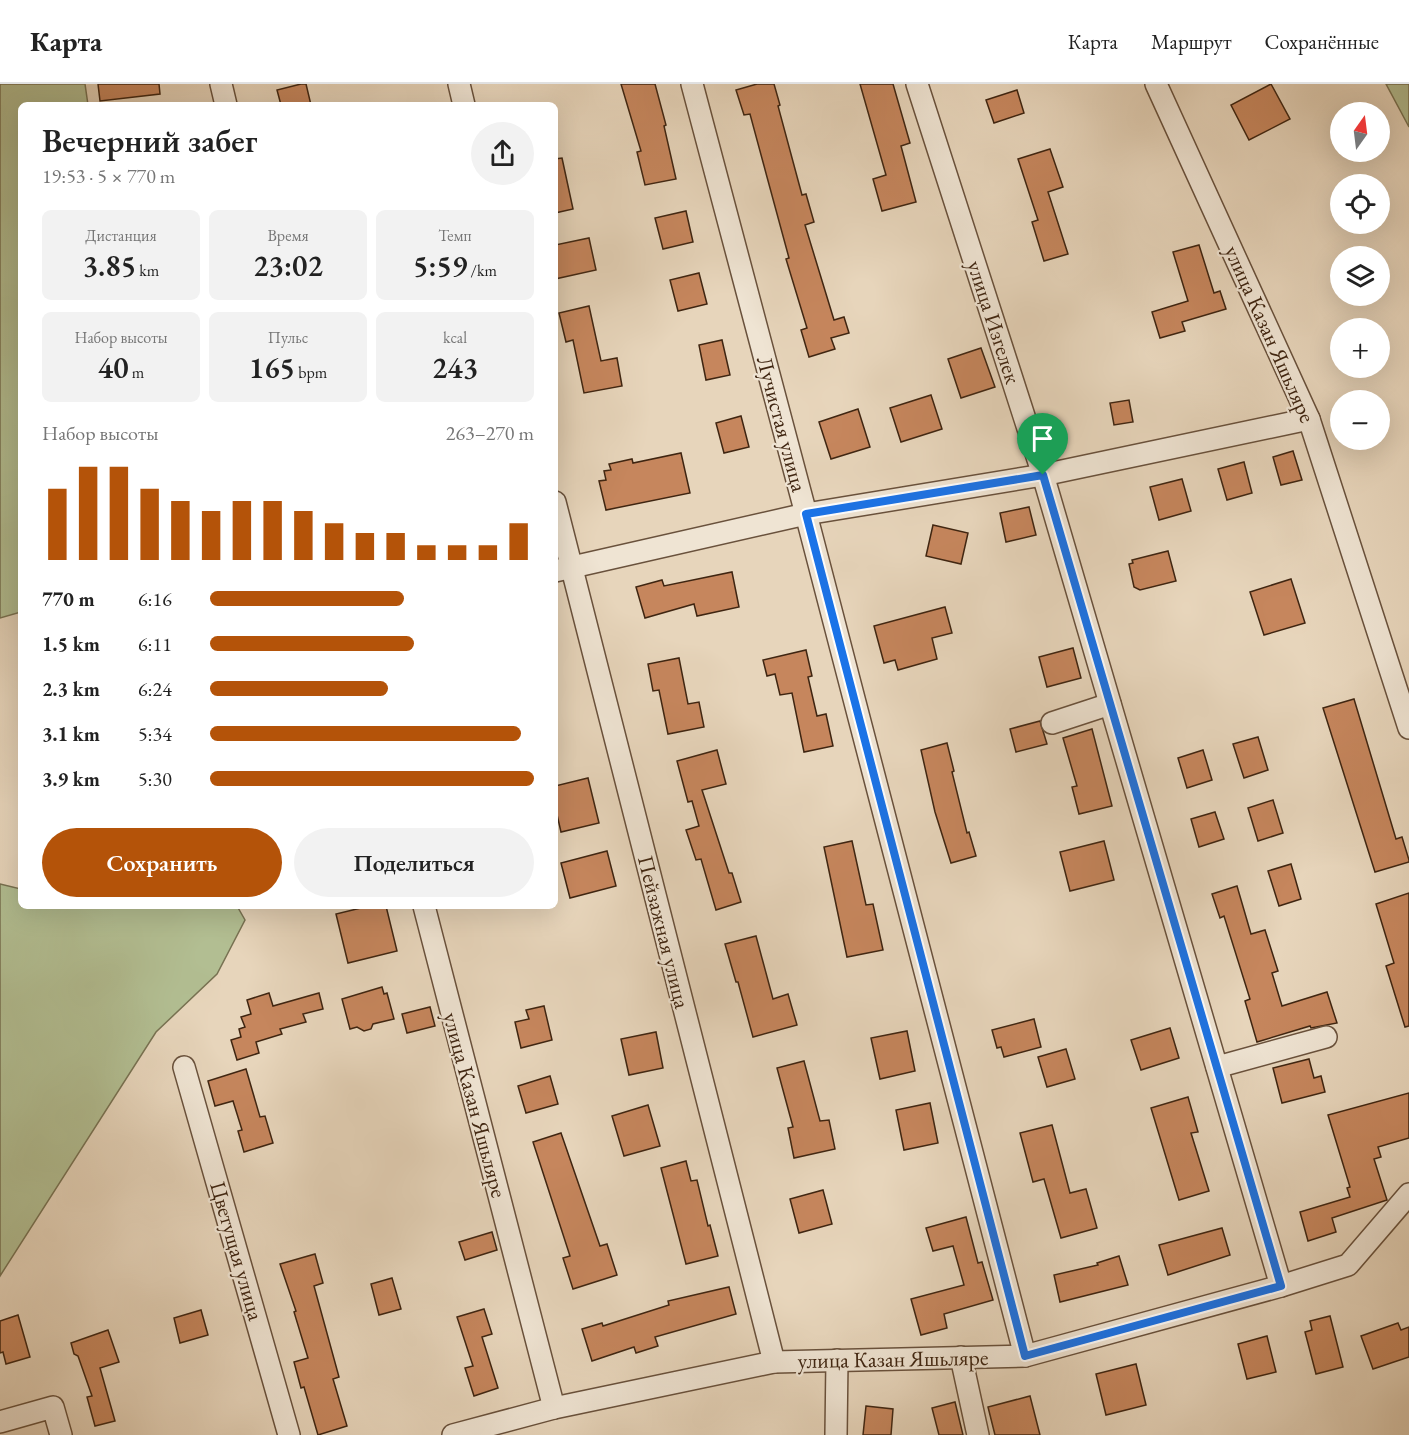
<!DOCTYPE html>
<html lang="ru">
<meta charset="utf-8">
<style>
:root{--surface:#fff;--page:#f2f2f2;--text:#222;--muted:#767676;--line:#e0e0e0;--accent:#b45309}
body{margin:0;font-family:"EB Garamond",serif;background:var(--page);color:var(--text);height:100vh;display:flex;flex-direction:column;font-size:22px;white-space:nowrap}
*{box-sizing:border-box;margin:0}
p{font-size:20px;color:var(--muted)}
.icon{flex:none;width:33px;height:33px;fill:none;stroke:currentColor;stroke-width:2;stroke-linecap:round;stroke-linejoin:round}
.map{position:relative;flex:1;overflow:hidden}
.details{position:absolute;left:18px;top:18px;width:540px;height:807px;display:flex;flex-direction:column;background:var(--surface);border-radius:9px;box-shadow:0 6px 24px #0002}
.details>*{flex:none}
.needle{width:39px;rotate:14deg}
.fabs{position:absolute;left:1330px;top:18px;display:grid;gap:12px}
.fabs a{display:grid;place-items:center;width:60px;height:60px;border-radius:50%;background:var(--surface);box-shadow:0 6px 24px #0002;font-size:30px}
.pin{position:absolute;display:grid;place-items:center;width:51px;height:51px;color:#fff;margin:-62px -26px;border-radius:50% 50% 50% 0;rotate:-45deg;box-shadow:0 0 6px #0007}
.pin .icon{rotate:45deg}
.round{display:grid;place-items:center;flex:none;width:63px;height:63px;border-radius:32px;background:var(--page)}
.overview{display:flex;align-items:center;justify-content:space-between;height:102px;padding:0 24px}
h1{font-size:33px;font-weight:600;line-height:45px}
.metrics{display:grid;grid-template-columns:repeat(3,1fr);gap:9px;height:102px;padding:6px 24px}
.metrics div{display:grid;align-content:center;border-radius:9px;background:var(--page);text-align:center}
.metrics b{font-size:30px;font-weight:600}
.metrics small{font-size:16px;font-weight:400}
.metrics p{font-size:16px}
.chart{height:168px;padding:12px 24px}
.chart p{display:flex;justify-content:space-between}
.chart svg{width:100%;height:108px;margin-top:6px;stroke:var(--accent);stroke-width:6}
.button{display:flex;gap:12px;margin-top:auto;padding:12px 24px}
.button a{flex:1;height:69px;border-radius:36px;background:var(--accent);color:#fff;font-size:24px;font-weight:600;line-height:69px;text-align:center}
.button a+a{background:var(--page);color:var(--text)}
ul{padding:0 24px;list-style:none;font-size:20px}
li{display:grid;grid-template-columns:96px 72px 1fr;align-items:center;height:45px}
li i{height:15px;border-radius:8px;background:var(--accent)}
header{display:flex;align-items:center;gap:36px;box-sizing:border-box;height:84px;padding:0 30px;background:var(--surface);border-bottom:2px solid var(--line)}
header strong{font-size:28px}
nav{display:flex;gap:33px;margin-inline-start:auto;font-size:21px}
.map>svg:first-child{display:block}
.green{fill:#b2be92;stroke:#787252;stroke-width:1.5}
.building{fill:#c6865d;stroke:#3f2511;stroke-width:1.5}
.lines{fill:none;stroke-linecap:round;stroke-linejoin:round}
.minor-casing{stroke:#69513c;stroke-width:24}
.minor{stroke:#efe4d3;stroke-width:21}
.route-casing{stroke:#fff;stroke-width:12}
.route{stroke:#1a73e8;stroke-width:8}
.labels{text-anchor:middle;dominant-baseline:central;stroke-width:4.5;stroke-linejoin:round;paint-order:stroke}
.street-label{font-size:22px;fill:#3f2511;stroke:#efe4d3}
</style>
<header>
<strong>Карта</strong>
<nav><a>Карта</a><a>Маршрут</a><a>Сохранённые</a></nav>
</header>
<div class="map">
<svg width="1409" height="1351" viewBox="0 0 1409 1351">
<rect width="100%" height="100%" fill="#e7d5bb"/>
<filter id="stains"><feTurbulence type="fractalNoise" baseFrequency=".00333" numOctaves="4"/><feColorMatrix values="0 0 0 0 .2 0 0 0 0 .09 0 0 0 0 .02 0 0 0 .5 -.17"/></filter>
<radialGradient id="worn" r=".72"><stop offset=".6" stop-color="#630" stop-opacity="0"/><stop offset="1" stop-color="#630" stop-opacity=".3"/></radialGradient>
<g class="green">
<polygon points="0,0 85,0 88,21 21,21 21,528 0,534"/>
<polygon points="1386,0 1409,0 1409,43"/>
<polygon points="0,800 21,805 21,822 237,822 245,836 217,890 156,948 0,1192"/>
</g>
<g class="building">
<polygon points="98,0 159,0 160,10 100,17"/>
<polygon points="301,0 306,0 311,21 281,21 277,6"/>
<polygon points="621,0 655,0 666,41 664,42 676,95 645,101 637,68 641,67"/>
<polygon points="757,0 774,0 780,21 778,22 802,111 806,110 814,138 805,141 834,236 844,233 849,249 831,254 835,265 809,273 801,246 807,244 786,175 789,174 767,93 750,30 744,31 736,6"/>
<polygon points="860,0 893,0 910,59 901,62 916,118 882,127 873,95 886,91"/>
<polygon points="1271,0 1290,35 1249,56 1231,21"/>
<polygon points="1017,6 1024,29 994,39 986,16"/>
<polygon points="1050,65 1063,103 1048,108 1068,170 1044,177 1032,138 1038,136 1018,75"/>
<polygon points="562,74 573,125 555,129 555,75"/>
<polygon points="686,127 693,158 663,165 655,134"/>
<polygon points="589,154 596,186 555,195 555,161"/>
<polygon points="1199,161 1214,209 1220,207 1226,225 1182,238 1185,247 1160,254 1152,228 1188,217 1173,168"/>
<polygon points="699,189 707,220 678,227 670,196"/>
<polygon points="589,222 601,277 617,274 622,302 584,309 573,256 566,258 559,229"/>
<polygon points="722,256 730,291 706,296 699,261"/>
<polygon points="981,264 995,303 961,314 948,275"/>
<polygon points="931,311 942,345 901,358 890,324"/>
<polygon points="1129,316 1133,338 1114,341 1110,319"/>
<polygon points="858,325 870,363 831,375 819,338"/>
<polygon points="741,332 749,363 724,369 716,339"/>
<polygon points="1293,367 1302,396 1281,401 1273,373"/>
<polygon points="681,369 690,409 606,426 599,397 606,396 604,387 611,386 609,380 632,375 633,379"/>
<polygon points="1244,378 1252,409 1227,416 1218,385"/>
<polygon points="1182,395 1191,427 1159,436 1150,403"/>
<polygon points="1029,423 1036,451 1006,458 1000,429"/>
<polygon points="933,441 968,449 961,480 926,472"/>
<polygon points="1168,467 1176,497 1140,506 1134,503 1129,480 1133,479 1132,476"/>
<polygon points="732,488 739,523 697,532 694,520 645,534 636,503 662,496 664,502"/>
<polygon points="1291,495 1305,539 1264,551 1250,508"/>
<polygon points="945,523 952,549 932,554 937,575 898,586 895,576 884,579 874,542"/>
<polygon points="1073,564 1081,594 1047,603 1039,573"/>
<polygon points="806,566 812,592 808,593 817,632 826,630 833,662 804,668 792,609 780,611 775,590 767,592 763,576"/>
<polygon points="679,574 688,620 699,618 704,643 668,650 659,606 653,607 648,580"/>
<polygon points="1354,615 1396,755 1402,753 1409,776 1409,778 1375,788 1323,624"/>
<polygon points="1040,637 1047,660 1016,668 1010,645"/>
<polygon points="1092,645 1112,722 1079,730 1072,703 1077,702 1063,654"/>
<polygon points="1258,653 1268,686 1244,694 1233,660"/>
<polygon points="947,659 954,687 952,688 967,749 969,748 976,772 951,779 935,728 921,666"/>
<polygon points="717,666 726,700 702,706 729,789 732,789 741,818 716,826 701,775 696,776 686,746 699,742 692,717 688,718 677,677"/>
<polygon points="1203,666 1212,696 1187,704 1178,674"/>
<polygon points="588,694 599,739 561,748 555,722 555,702"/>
<polygon points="1273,716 1283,749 1258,757 1248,724"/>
<polygon points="1215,728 1224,755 1199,763 1191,735"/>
<polygon points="852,757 866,821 873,820 883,866 847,873 824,763"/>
<polygon points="1104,757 1114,796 1070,807 1060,768"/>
<polygon points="607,767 616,802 570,814 561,779"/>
<polygon points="1291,780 1301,815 1279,822 1268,787"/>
<polygon points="1237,802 1251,850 1265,846 1278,887 1272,889 1282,922 1327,908 1337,939 1311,944 1310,942 1257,958 1245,917 1250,915 1224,832 1220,834 1212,810"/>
<polygon points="1409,809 1409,942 1405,943 1386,882 1394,879 1376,820"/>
<polygon points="369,822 386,822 397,867 348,879 336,830"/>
<polygon points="756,852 773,915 788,910 797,941 753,953 738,898 736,898 725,860"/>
<polygon points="382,903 384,910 387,909 394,935 373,940 371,945 364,947 357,943 350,945 342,915"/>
<polygon points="269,909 273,922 319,909 323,925 303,930 306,938 280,945 282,950 256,958 259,969 237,976 231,956 241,953 239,945 245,943 241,933 251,930 247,916"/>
<polygon points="544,922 552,956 521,964 515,938 529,935 526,926"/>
<polygon points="430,923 435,942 407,949 402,930"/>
<polygon points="1034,935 1041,963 1004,973 1001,963 997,964 992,946"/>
<polygon points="1170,944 1179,974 1141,986 1131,956"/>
<polygon points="907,947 915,987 880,995 871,954"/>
<polygon points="656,948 663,984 629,991 621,955"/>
<polygon points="1066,965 1075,995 1047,1003 1038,973"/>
<polygon points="1309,975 1314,994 1321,992 1325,1008 1282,1019 1273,984"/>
<polygon points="804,977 820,1037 829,1036 835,1065 794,1074 788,1044 793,1043 777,984"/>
<polygon points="246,985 260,1033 265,1032 273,1059 244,1068 238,1047 242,1046 233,1017 215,1022 208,997"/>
<polygon points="550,992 558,1020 526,1029 518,1002"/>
<polygon points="1409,1009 1409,1054 1378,1063 1381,1073 1374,1075 1387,1116 1332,1134 1336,1148 1308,1157 1300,1128 1350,1113 1347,1104 1350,1103 1328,1031"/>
<polygon points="1188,1013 1198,1048 1191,1049 1209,1107 1179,1116 1151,1024"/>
<polygon points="930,1019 938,1059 904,1066 896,1026"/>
<polygon points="648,1021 660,1062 624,1072 612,1032"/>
<polygon points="1052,1041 1070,1109 1086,1105 1097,1144 1061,1154 1044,1095 1033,1098 1020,1049"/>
<polygon points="561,1049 600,1162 607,1160 617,1191 573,1205 563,1174 570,1172 533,1058"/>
<polygon points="686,1077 691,1097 697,1096 708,1142 710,1141 718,1172 686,1180 661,1084"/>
<polygon points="823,1106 832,1140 799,1149 790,1115"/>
<polygon points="966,1133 978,1179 982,1178 993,1216 944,1230 947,1244 921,1251 911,1215 964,1201 953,1162 933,1167 926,1144"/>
<polygon points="1222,1144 1230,1171 1168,1191 1159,1161"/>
<polygon points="492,1148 497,1166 465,1176 459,1158"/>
<polygon points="315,1170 323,1199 314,1202 339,1293 333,1295 347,1342 318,1351 304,1303 301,1304 294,1278 308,1274 294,1228 296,1227 280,1180"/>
<polygon points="1119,1172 1128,1201 1060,1218 1054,1191 1098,1181 1097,1179"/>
<polygon points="392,1194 401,1225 379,1231 371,1200"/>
<polygon points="729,1203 736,1230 655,1253 658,1262 636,1269 634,1263 592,1277 582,1245 602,1239 603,1242 669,1221 668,1217"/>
<polygon points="484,1225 492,1250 482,1253 498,1304 474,1312 465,1284 473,1282 457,1233"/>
<polygon points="201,1226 208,1251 180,1259 174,1234"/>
<polygon points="18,1231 30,1273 6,1280 3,1268 0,1269 0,1237"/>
<polygon points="1330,1232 1343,1283 1316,1290 1305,1248 1312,1246 1310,1237"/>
<polygon points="1398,1239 1401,1246 1409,1243 1409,1273 1373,1285 1361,1252"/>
<polygon points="108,1246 119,1278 100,1284 115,1337 95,1342 87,1313 92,1312 78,1272 74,1270 71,1259"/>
<polygon points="1267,1252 1276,1288 1247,1295 1238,1260"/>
<polygon points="1136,1280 1146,1321 1106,1331 1096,1290"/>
<polygon points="1030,1312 1040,1351 995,1351 988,1323"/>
<polygon points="955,1318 963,1351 939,1351 932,1324"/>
<polygon points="866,1322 893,1325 891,1351 863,1351"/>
</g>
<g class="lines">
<g class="minor-casing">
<g id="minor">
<polyline points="221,0 226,21"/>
<polyline points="459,0 464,21"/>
<polyline points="692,0 806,430 1025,1272"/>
<polyline points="917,0 1043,391 1281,1202"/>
<polyline points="1156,0 1309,335 1409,644"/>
<polyline points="555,418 774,1278"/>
<polyline points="555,487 806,430 1043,391 1309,335"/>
<polyline points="1052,639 1110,620"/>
<polyline points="424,822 554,1324"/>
<polyline points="184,983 289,1351"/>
<polyline points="1217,983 1326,953"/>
<polyline points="961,1273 978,1351"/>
<polyline points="0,1338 53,1323 61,1351"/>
<polyline points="453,1351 554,1324 774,1278 1025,1272 1281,1202 1348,1181 1409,1110"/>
<polyline points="836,1351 837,1276"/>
</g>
</g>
<use href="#minor" class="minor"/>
</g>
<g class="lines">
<g class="route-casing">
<polygon id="route" points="1043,391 1281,1202 1025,1272 806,430"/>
</g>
<use href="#route" class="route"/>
</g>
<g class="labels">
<g class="street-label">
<text transform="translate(994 238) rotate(72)">улица Изгелек</text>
<text transform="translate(1270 250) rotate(66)">улица Казан Яшьляре</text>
<text transform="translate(782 340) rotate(75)">Лучистая улица</text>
<text transform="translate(664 848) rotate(76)">Пейзажная улица</text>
<text transform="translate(475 1021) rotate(75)">улица Казан Яшьляре</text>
<text transform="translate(237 1167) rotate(74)">Цветущая улица</text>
<text transform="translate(893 1275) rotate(-1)">улица Казан Яшьляре</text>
</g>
</g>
<rect width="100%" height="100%" filter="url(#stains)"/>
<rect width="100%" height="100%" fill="url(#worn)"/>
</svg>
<div class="fabs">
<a><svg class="needle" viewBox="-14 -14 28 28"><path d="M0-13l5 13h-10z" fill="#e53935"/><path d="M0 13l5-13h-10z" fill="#767676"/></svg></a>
<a><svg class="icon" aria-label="locate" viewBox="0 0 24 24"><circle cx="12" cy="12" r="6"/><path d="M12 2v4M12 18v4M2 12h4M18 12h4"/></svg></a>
<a><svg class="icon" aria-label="layers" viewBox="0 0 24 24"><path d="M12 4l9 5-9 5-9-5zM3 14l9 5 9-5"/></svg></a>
<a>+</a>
<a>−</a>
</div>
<div class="pin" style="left:1043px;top:391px;background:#1e9e55"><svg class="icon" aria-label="arrive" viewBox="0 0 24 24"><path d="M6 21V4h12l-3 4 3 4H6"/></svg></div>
<section class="details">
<div class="overview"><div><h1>Вечерний забег</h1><p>19:53 · 5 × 770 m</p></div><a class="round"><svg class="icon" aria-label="share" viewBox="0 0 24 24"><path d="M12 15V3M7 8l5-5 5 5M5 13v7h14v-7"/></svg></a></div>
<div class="metrics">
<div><p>Дистанция</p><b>3.85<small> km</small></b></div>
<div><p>Время</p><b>23:02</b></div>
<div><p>Темп</p><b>5:59<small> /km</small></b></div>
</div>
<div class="metrics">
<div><p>Набор высоты</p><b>40<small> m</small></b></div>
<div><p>Пульс</p><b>165<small> bpm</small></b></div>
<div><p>kcal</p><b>243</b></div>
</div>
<div class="chart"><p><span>Набор высоты</span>263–270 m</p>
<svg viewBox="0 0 160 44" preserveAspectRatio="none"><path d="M5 44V15M15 44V6M25 44V6M35 44V15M45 44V20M55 44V24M65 44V20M75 44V20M85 44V24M95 44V29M105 44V33M115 44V33M125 44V38M135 44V38M145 44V38M155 44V29"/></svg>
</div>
<ul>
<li><b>770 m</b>6:16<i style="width:60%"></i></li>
<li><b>1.5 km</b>6:11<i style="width:63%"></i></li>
<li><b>2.3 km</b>6:24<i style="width:55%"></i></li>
<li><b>3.1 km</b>5:34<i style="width:96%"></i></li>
<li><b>3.9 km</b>5:30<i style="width:100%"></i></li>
</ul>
<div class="button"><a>Сохранить</a><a>Поделиться</a></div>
</section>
</div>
